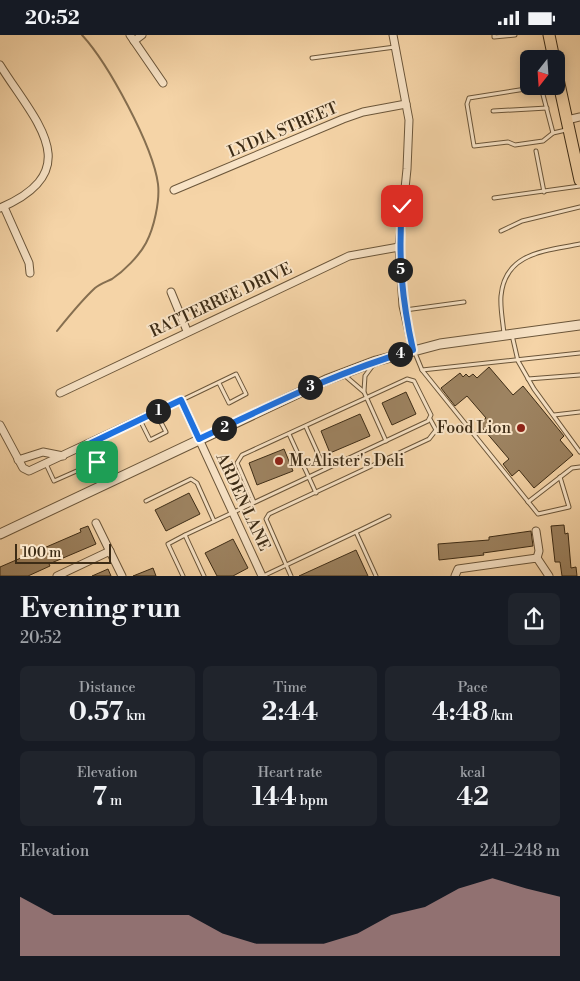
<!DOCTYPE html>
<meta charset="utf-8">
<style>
:root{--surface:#171b24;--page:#20242c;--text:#f1f3f6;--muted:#9ea1a6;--accent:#c59692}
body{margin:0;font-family:"Libre Bodoni",serif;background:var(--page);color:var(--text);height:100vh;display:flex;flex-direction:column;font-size:19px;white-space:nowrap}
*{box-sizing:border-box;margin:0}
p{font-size:16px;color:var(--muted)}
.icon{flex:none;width:28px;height:28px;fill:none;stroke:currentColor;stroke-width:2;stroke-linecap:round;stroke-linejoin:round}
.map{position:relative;height:541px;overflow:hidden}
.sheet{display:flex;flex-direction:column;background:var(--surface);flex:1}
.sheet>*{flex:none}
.needle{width:32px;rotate:197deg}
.tools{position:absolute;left:520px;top:15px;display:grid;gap:10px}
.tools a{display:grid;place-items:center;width:45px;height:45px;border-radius:8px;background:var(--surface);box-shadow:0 2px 12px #0003;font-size:25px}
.scale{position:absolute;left:15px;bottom:12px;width:96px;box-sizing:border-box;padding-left:5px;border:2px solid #3d2c16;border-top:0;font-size:14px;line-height:18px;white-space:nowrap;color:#3d2c16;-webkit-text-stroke:4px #f8e3c6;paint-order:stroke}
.pin{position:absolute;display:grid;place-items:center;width:42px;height:42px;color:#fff;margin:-21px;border-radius:10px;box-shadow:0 2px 8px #0006}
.km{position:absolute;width:25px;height:25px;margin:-12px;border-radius:50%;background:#222;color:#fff;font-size:14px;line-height:25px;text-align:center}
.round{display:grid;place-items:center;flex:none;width:52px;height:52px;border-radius:8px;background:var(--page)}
.head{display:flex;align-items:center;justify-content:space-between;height:85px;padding:0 20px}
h1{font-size:28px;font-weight:800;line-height:38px}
.figures{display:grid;grid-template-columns:repeat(3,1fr);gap:8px;height:85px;padding:5px 20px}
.figures div{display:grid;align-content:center;border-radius:8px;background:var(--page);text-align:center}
.figures b{font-size:25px;font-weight:800}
.figures small{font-size:14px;font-weight:400}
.figures p{font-size:14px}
.chart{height:140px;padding:10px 20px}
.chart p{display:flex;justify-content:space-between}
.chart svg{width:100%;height:90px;margin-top:5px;fill:var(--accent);opacity:.7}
.status{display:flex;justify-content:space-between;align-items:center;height:35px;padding:0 25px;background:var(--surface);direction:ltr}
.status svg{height:14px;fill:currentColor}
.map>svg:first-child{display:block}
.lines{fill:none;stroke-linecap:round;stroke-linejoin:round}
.stream{stroke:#866f50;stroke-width:2}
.building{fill:#9d8361;stroke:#3d2c16}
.service-casing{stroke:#6b563a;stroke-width:5}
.minor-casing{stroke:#6b563a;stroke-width:9}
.tertiary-casing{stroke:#6b563a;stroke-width:11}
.primary-casing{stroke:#3d2c16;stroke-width:13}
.service{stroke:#f8e3c6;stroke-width:3}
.minor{stroke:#f8e3c6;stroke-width:7}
.tertiary{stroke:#f8e3c6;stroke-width:9}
.primary{stroke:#f5d4a7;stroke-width:11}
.route-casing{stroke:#fff;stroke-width:10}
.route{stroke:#1a73e8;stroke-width:6}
.poi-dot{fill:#8f2418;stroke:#f8e3c6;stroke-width:2}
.labels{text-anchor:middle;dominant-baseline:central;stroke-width:4;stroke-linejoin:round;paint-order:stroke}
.street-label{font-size:16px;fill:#3d2c16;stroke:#f8e3c6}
.poi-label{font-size:16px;fill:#3d2c16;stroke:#f8e3c6;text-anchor:end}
</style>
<div class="status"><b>20:52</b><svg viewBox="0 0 49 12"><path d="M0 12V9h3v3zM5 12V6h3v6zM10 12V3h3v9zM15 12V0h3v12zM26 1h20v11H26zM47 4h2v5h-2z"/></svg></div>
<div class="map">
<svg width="580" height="541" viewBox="0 0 580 541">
<rect width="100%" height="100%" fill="#f5d4a7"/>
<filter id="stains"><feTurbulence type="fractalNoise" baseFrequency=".004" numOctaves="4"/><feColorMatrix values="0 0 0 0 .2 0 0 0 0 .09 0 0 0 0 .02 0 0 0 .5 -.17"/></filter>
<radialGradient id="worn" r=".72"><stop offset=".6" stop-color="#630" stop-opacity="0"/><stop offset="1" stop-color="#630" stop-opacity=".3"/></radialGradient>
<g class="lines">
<path class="stream" d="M 57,296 C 69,281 81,266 95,253 C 100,249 106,247 112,244 C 124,236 139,221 146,208 C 154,193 160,166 158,149 C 153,111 108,28 82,0"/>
</g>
<g class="building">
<polygon points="489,332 513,360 523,351 564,401 560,405 573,420 534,453 519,435 512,441 503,429 509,424 479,389 486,383 467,361 455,371 441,353 460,338 463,342 466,339 469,342 473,339 477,343"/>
<polygon points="406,357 416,379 392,390 382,368"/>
<polygon points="360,379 370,401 330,418 321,396"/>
<polygon points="284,414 293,436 257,450 249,428"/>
<polygon points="189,458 200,479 166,496 155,475"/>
<polygon points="564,490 565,499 568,498 571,533 576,532 577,541 562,541 560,527 555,527 551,491"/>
<polygon points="88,491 96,509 49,529 50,531 28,541 0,541 0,532 81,497 80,494"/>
<polygon points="531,496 533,511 483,518 484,520 439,525 438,509 489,505 489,502"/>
<polygon points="233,504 248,533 233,541 217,541 205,518"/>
<polygon points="356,515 368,541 299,541"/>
<polygon points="153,533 156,541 133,541"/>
<polygon points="108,534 111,541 92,541"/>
</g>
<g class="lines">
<g class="service-casing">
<g id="service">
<polyline points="494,0 494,2 515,0"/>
<polyline points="312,23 395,12"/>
<polyline points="545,51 469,63 467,69 474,111 508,107 515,110 543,106 553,98 566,95"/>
<polyline points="541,52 553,98"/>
<polyline points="493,76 547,73"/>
<polyline points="536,116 544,157"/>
<polyline points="494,163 580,151"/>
<polyline points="501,196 522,186 580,172"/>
<polyline points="405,275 464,267"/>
<path d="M 504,299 C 503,287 500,273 501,261 C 505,217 546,216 580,209"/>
<polyline points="512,300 518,326 534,354 580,417"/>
<polyline points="415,318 422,335 538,479 569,472 560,442"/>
<polyline points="422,335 580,318"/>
<polyline points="343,339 364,357 386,406"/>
<polyline points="528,344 580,340"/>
<polyline points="364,356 365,341 373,330"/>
<polyline points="182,365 236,339 246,359 229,368 219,348"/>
<polyline points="554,380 580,377"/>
<polyline points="140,385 150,405 166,397 156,378"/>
<polyline points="306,392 325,434"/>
<polyline points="289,399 316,458"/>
<polyline points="46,429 54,446 97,427 89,409"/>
<polyline points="146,466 191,444 197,448 214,486"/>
<polyline points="528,467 572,433 580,432"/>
<polyline points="183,541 168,509 185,500"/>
<polyline points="204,541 185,500 428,386 431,380 414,346 407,344 242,420 237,428 254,467"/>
<polyline points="263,541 356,497"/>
<polyline points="291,541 266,484 269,479 429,404 436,395 430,384"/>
<polyline points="376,541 356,497 389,481"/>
</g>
</g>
<g class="minor-casing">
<g id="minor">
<polyline points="130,0 163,48"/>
<polyline points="393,0 409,85 407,134 399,212 403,271 413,315"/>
<polyline points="134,6 142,0"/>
<path d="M 0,30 C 34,85 89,135 0,173"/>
<polyline points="567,85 580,82"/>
<polyline points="174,155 343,84 363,77 406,69"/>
<polyline points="4,172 29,228 30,238"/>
<polyline points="171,257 187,296"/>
<polyline points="60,358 349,221 399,212"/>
<polyline points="0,390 23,433 29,436 181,365 262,541"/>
<polyline points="18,425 43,417 63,421"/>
<polyline points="96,488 122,541"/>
<polyline points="536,496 539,516 537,523"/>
<polyline points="57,541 110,516"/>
<polyline points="455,541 458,534 537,523 549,541"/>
</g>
</g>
<g class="tertiary-casing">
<polyline id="tertiary" points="0,499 326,345 376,326 440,309 580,290"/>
</g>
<g class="primary-casing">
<g id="primary">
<polyline points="549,0 554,24"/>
<polyline points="556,35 580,145"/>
</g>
</g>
<use href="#service" class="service"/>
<use href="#minor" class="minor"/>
<use href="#tertiary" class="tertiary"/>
<use href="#primary" class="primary"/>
</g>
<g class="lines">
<g class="route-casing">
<path id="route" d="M 97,427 L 89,409 L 181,365 L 199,404 C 269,371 339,336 413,315 C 402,265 398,223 402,171"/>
</g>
<use href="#route" class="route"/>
</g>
<g class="poi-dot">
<circle cx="521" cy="393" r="5"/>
<circle cx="279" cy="426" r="5"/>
</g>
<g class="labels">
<g class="street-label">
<text transform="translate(283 95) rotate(-23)">LYDIA STREET</text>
<text transform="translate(221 265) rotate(-25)">RATTERREE DRIVE</text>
<text transform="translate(243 467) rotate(65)">ARDEN LANE</text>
</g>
<g class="poi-label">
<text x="511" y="393">Food Lion</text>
<text x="289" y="426" text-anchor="start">McAlister's Deli</text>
</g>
</g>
<rect width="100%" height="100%" filter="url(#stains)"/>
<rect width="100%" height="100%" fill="url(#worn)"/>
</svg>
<div class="tools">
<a><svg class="needle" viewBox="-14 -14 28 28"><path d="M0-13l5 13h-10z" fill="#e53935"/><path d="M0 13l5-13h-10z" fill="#9ea1a6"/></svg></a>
</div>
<div class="scale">100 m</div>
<div class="pin" style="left:97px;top:427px;background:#1e9e55"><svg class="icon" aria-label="arrive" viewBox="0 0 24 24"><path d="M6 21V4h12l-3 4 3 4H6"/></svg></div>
<div class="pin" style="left:402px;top:171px;background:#d93025"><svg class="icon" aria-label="check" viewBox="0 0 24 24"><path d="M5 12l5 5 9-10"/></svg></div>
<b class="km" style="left:158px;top:376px">1</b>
<b class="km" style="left:224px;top:393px">2</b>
<b class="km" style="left:310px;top:352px">3</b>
<b class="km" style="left:400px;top:319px">4</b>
<b class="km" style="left:400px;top:235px">5</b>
</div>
<section class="sheet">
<div class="head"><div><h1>Evening run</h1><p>20:52</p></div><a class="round"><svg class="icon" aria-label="share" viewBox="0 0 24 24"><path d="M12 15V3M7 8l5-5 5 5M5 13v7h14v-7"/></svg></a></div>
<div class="figures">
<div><p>Distance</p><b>0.57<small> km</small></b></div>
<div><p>Time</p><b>2:44</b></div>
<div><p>Pace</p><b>4:48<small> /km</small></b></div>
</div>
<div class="figures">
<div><p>Elevation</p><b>7<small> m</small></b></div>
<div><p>Heart rate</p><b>144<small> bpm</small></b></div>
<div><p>kcal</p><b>42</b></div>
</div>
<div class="chart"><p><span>Elevation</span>241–248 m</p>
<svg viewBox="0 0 160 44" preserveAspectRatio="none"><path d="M0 44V15L10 24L20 24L30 24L40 24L50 24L60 33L70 38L80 38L90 38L100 33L110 24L120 20L130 11L140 6L150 11L160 15V44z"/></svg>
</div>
</section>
